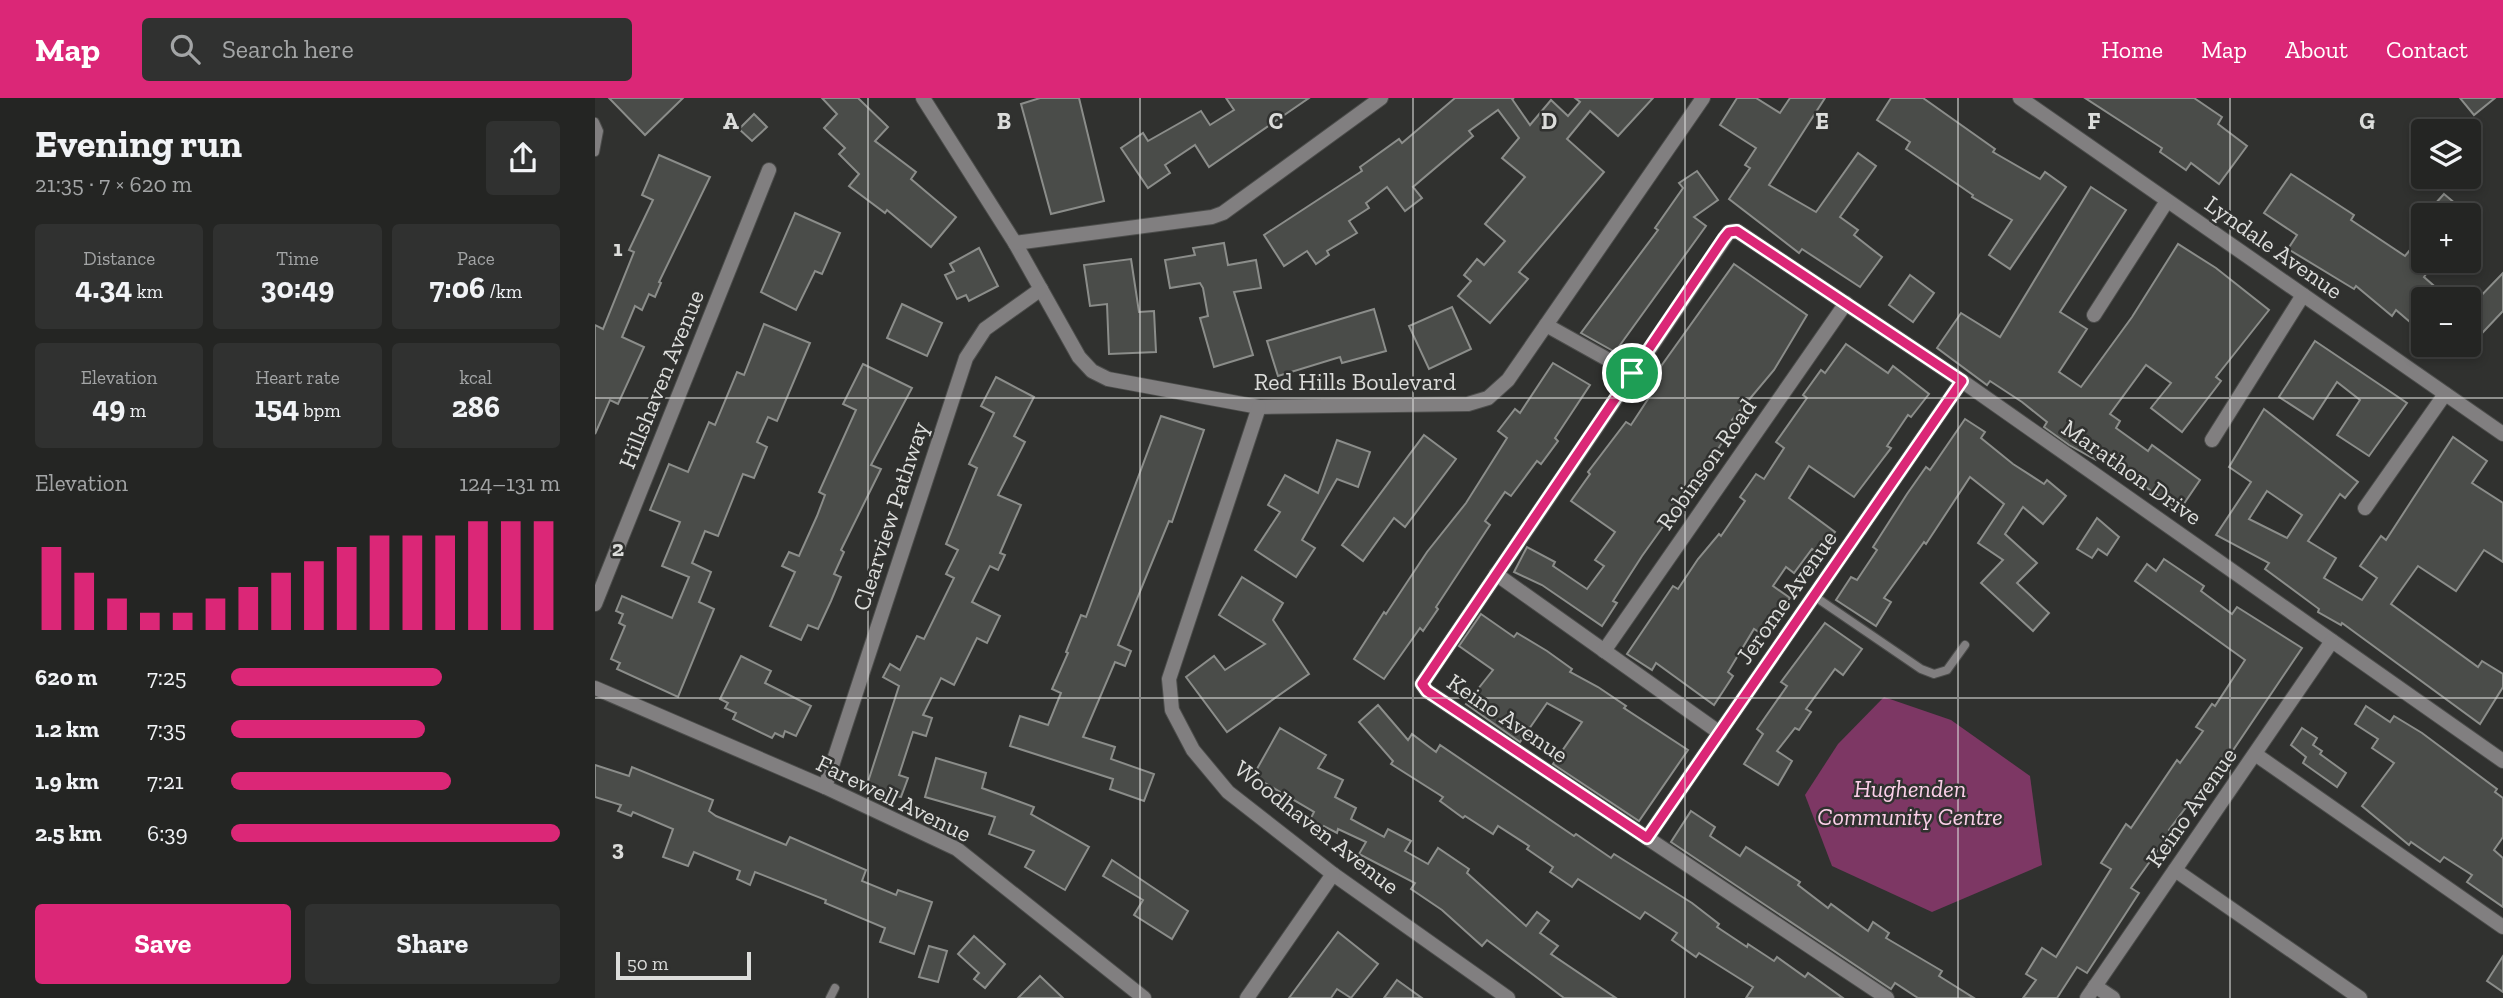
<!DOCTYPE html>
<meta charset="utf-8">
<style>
:root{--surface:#242523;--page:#303130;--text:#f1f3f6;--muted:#a3a5a6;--line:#414241;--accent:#db2777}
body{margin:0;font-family:"Zilla Slab",serif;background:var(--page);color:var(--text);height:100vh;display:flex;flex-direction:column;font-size:26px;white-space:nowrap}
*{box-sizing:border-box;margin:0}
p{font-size:23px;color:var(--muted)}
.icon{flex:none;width:38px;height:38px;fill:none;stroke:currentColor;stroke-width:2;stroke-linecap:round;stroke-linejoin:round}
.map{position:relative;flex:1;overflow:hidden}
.drawer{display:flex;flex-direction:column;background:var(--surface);width:595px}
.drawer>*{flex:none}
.fabs{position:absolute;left:1816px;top:21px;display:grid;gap:14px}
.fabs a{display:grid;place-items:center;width:70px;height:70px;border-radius:7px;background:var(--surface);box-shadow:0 4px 10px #0003,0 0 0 2px var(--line);font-size:35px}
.scale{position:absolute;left:21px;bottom:18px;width:135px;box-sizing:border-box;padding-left:7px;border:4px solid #dcdddb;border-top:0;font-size:19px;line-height:24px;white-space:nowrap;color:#dcdddb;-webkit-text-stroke:5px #30312f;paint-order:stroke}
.pin{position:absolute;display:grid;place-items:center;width:60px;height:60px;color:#fff;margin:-30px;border:4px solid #fff;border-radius:50%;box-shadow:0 2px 7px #0007}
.round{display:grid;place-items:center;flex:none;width:74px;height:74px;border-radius:7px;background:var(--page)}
.overview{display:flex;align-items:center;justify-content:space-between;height:119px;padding:0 35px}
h1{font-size:38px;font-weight:700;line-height:52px}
.metrics{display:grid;grid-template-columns:repeat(3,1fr);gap:10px;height:119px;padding:7px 35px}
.metrics div{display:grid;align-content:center;border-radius:7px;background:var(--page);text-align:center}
.metrics b{font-size:30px;font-weight:700}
.metrics small{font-size:19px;font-weight:400}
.metrics p{font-size:19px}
.chart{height:196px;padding:14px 35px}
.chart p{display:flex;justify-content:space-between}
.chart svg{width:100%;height:126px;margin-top:7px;stroke:var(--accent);stroke-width:6}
.button{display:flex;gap:14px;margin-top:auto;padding:14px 35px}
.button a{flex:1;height:80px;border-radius:7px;background:var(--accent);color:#fff;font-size:28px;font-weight:700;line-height:80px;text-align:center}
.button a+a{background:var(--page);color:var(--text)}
ul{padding:0 35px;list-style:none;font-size:23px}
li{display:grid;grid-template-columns:112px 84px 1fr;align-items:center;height:52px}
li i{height:18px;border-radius:9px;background:var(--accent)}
header{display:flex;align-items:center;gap:42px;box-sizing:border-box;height:98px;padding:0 35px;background:var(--accent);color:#fff}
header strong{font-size:33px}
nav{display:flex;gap:38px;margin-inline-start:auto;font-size:24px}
.search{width:490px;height:63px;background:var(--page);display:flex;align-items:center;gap:18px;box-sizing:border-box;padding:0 24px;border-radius:7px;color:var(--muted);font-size:26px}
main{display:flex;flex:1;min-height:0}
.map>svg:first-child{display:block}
.green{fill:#7d3764}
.building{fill:#4a4c49;stroke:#8b8d8a;stroke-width:2;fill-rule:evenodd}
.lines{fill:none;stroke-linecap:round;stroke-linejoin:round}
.service-casing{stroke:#4c4d4b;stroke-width:10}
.minor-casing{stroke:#4c4d4b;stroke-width:16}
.service{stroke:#817f80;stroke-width:8}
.minor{stroke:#817f80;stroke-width:14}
.route-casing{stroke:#fff;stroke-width:14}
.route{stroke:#db2777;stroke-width:9}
.grid{fill:none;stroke:#dcdddb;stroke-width:2;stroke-opacity:0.55}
.labels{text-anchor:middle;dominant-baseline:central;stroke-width:5;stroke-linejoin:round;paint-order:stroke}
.street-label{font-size:24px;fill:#dcdddb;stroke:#30312f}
.park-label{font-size:24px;font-style:italic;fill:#fcd0e9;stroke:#30312f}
.grid-label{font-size:23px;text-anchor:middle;font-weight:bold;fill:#dcdddb;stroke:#30312f;stroke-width:5;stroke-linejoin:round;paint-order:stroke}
</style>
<header>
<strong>Map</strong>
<div class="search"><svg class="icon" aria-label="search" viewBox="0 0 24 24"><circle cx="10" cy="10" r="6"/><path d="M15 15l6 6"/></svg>Search here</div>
<nav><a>Home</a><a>Map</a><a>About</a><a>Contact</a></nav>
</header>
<main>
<section class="drawer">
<div class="overview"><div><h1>Evening run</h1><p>21:35 · 7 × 620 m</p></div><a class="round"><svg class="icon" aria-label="share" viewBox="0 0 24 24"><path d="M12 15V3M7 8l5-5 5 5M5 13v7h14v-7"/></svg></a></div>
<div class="metrics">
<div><p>Distance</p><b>4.34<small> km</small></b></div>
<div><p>Time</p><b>30:49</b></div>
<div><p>Pace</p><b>7:06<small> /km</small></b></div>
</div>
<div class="metrics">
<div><p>Elevation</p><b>49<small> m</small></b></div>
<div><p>Heart rate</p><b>154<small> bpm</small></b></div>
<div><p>kcal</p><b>286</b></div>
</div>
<div class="chart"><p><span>Elevation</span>124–131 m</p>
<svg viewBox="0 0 160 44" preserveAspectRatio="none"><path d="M5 44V15M15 44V24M25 44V33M35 44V38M45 44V38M55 44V33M65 44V29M75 44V24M85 44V20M95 44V15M105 44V11M115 44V11M125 44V11M135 44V6M145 44V6M155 44V6"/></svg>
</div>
<ul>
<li><b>620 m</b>7:25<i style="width:64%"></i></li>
<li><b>1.2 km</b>7:35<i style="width:59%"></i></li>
<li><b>1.9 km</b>7:21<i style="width:67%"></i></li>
<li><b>2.5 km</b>6:39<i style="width:100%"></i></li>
</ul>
<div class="button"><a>Save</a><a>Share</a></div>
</section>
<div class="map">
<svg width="1908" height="900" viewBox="0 0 1908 900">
<rect width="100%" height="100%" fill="#30312f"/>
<polygon class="green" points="1289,599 1356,622 1435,678 1447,767 1337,814 1237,768 1210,697 1243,646"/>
<g class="building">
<polygon points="14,0 88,0 50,37"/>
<polygon points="227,0 263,0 293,29 280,43 321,74 316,81 361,119 336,149 292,112 290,115 254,88 264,76 244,56 250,50 229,30 242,16"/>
<polygon points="445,0 484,0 509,103 456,116 426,6"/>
<polygon points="631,0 714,0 614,69 600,47 570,67 575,75 553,90 526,50 548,35 553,43 606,13 615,27 639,12"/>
<polygon points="860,0 919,0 917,1 935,27 956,2 973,18 985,4 980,0 1058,0 1023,38 995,13 972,41 1009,74 924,174 933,181 895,225 863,198 876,183 869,177 882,161 889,167 910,143 890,126 930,79 907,60 924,40 903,12 874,33 878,38 818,89 827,100 810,113 792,89 771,105 774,110 754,123 762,135 732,153 734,157 721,166 712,153 689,168 669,137 767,73 765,69 804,41 807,45"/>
<polygon points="1142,0 1161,0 1185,15 1195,0 1230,0 1174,87 1221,114 1263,55 1281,68 1245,119 1263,132 1259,137 1287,159 1265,189 1207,151 1204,155 1134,101 1155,70 1150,67 1161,50 1125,27"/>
<polygon points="1296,0 1328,0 1400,51 1398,54 1445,81 1450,74 1471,89 1415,171 1394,157 1417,122 1377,99 1378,97 1311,51 1315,44 1282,22"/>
<polygon points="1490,0 1599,0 1627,19 1623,26 1652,48 1624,86 1596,65 1591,72 1565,54 1567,50"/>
<polygon points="1865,0 1900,0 1879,17"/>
<polygon points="159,16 172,29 157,43 144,31"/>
<polygon points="64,57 115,79 64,184 66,185 60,199 54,196 47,212 40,208 27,239 49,249 23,306 15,302 0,336 0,227 8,231 39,154 34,152 58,102 47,97"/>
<polygon points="1102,73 1123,102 1099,119 1111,128 1020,254 986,235 1063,132 1060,130 1088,90 1084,85"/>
<polygon points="1696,76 1759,117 1756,122 1810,158 1815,152 1836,169 1829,179 1854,201 1829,201 1829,236 1801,212 1797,218 1761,188 1759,191 1693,151 1702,137 1669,115"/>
<polygon points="1496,89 1531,112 1465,214 1492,231 1464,274 1486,289 1537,219 1583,146 1621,170 1674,212 1621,279 1626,283 1587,334 1556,310 1576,285 1551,267 1515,316 1525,323 1521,330 1553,353 1557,347 1605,382 1584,413 1505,356 1501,362 1474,347 1449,329 1452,324 1427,304 1395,283 1392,287 1342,250 1366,215 1405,239"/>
<polygon points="1849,96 1861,106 1851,117 1830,117"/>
<polygon points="200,115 245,135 227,176 220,173 201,212 166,194"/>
<polygon points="629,145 633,167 661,162 666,190 639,194 658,257 619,269 605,220 613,218 608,190 605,185 575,190 570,162 600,157 598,150"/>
<polygon points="384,150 403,188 374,203 371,197 362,201 350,177 359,173 355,166"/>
<polygon points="536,161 544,214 559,213 561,254 514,256 512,206 495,208 489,167"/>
<polygon points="1139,166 1212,217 1179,272 1137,322 1140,325 1121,354 1125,357 1111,379 1107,376 1088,408 1075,425 1072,423 1047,458 1018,503 1022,505 1007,528 947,487 919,474 932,449 960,464 958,468 992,491 1009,468 1000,462 1020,434 976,403 995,376 993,374 1031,324 1036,327 1055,298 1045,292 1060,269 1064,271"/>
<polygon points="1908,175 1908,213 1874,249 1874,197 1881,203"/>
<polygon points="1315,177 1339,195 1318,224 1294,207"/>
<polygon points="307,206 347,225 332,258 292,240"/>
<polygon points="857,209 876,251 834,271 814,228"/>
<polygon points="779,211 791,253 747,265 745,259 683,278 672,243"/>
<polygon points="169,226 215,245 182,323 173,319 162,344 172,349 159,380 148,376 123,438 110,433 97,465 116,474 104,504 119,511 83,599 22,571 25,565 16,561 30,528 24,525 28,516 21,513 27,498 77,520 94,479 67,468 85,424 55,412 74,366 93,374 114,324 120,327 142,274 149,277"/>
<polygon points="1720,243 1812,305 1774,358 1742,337 1765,302 1742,284 1718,321 1684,299"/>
<polygon points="1251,246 1293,275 1298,268 1334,296 1316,319 1313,317 1292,348 1296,350 1259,399 1214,368 1194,400 1240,434 1223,456 1217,451 1199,475 1191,469 1178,488 1195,500 1167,536 1159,531 1133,574 1138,578 1119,607 1061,565 1057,572 1032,556 1078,488 1083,491 1103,461 1124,436 1126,438 1150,403 1145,399 1161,376 1169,381 1189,350 1181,344 1212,300 1208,297 1226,272 1230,275"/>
<polygon points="958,265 995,287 960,340 963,343 946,366 942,363 916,398 910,394 890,423 895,427 841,509 843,511 828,533 825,530 789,581 759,561 789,514 791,516 832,454 871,405 912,340 903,333 920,311 925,315"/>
<polygon points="268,266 317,290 276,367 286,371 246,452 249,454 239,476 246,479 236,503 223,531 213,527 206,542 175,528 200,474 187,468 194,454 204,458 222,418 230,397 224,394 261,312 248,306"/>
<polygon points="401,279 439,299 419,338 430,344 403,397 426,407 405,455 410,457 403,472 395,468 377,504 405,518 392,545 382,540 359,587 346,580 328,617 337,620 331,638 318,634 304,677 313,680 306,699 298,698 271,690 304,588 288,579 295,566 305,572 322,538 329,541 359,480 351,476 363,452 351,446 382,370 374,366 399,315 386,308"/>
<path d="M 1669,311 L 1763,384 L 1750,400 L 1745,396 L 1713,443 L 1741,460 L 1729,480 L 1767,502 L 1782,480 L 1765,468 L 1786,438 L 1791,442 L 1858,339 L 1892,363 L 1877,385 L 1908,405 L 1908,464 L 1889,452 L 1861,493 L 1823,468 L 1796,506 L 1883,569 L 1887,563 L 1908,576 L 1908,589 L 1885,626 L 1747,525 L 1746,527 L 1723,514 L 1724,511 L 1670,471 L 1674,465 L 1621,437 L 1656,384 L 1634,369 ZM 1672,393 L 1707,417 L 1692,440 L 1654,421 Z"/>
<polygon points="566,318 609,332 577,424 574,423 523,547 536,553 530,568 520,564 488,639 520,649 516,661 559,676 549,703 515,691 518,681 415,648 425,618 453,627 466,595 457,591 473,555 471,554 486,517 491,519"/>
<polygon points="1370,321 1390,334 1386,340 1418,366 1449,386 1452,382 1471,398 1448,426 1428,409 1410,436 1442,465 1422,485 1454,515 1438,533 1386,485 1408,462 1383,445 1409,406 1375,379 1331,446 1329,444 1289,500 1296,504 1281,528 1241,502 1256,479 1262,482 1282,452 1278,449 1312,396 1331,369 1335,372"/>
<polygon points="829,337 861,361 810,429 799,420 768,463 747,447"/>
<polygon points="742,342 775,354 763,389 742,381 707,442 720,450 701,479 660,452 685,414 673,407 690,377 723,395"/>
<polygon points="1502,420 1524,439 1512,457 1503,451 1497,460 1482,451"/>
<polygon points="1569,461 1609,488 1606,493 1637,516 1642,509 1707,550 1618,682 1595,710 1592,708 1574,732 1576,734 1536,790 1544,795 1492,875 1482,869 1462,900 1428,900 1441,882 1431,876 1447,850 1461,859 1516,771 1506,765 1531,726 1536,730 1582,662 1585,665 1608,633 1601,629 1617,606 1620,608 1650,562 1540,483 1552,466 1561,473"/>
<polygon points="647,479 688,505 678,522 714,576 632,634 591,579 619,558 630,572 670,546 624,517"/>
<polygon points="886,516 919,539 922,535 952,553 977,571 975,574 1003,589 1031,608 1029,610 1093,652 1044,723 958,666 987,624 952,605 925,644 871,606 898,572 864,548"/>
<polygon points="1230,525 1267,551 1248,577 1240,571 1211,611 1216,614 1204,632 1200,630 1182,653 1197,663 1183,687 1149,666 1168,636 1162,631 1192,588 1186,584"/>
<polygon points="146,558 176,573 170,585 216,608 201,638 190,633 188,639 180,635 177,640 138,621 141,615 130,610 133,605 125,601"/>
<polygon points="783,607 813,642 817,636 841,654 845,647 979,738 981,736 1016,760 1019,756 1097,805 1124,826 1122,829 1152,849 1153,846 1179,863 1182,859 1210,879 1213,875 1248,900 1151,900 1158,889 1104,855 1101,859 1077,842 1082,835 1050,814 1045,821 983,781 977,789 955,774 958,769 932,751 934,748 903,728 898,736 870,718 868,720 845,703 848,699 796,666 798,663 764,624"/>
<polygon points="1771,608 1795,624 1799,618 1827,635 1902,691 1900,694 1908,700 1908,739 1899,752 1908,760 1908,809 1872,784 1877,777 1849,759 1845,764 1816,744 1814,747 1767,708 1799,665 1777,650 1783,641 1760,626"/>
<polygon points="685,630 731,657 723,670 748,682 740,699 761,710 756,721 789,739 793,731 816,743 810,753 833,766 843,750 874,771 872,775 931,828 942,814 954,823 945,835 963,848 956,856 1021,900 969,900 892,842 887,848 847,812 816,791 820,785 764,756 771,744 743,731 742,735 729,728 727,732 713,726 719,714 658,678"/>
<polygon points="1707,630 1722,640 1718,647 1727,653 1725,656 1751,675 1742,689 1708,665 1711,659 1696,647"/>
<polygon points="341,660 391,675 387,690 439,709 436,716 494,749 470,792 430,769 439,753 394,736 400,719 330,699"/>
<polygon points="0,667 34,678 37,669 118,702 114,713 121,718 191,747 195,739 271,772 267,783 301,797 303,792 337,804 319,856 285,844 290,830 230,805 231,802 160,774 155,787 142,781 145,773 99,754 93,768 68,759 78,731 38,714 36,718 23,713 26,707 0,699"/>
<polygon points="1096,713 1120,729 1115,738 1145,758 1151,749 1205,784 1203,787 1233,810 1236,806 1273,833 1278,824 1294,835 1291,840 1347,873 1344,878 1379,900 1323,900 1300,885 1296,891 1076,744"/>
<polygon points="517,762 593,813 577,841 539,817 548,802 508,778"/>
<polygon points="743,834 783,866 756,900 742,891 736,900 694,900"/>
<polygon points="379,838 410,866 390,890 379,881 384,875 363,856"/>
<polygon points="334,848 352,853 343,884 324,879"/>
<polygon points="1908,858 1908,894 1892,883"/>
<polygon points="445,878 468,900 423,900"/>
<polygon points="802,882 827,900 789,900"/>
</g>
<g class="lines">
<g class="service-casing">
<g id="service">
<polyline points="0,24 4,33 0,54"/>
<polyline points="1219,498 1326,571 1339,576 1352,572 1370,547"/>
<polyline points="235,900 240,890"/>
</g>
</g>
<g class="minor-casing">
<g id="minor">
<polyline points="328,0 420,145 484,259 497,273 513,281 664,309 873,306 893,300 913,282 1108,0"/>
<polyline points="1425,0 1908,336"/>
<polyline points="420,145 617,119 628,115 786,0"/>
<polyline points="1499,217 1572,103"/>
<polyline points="951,227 1037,275"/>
<polyline points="664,309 574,581 577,612 598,652 633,694 738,776 913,900"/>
<polyline points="1617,342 1708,197"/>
<polyline points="1770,410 1850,296"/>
<polyline points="901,476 1125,635"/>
<polyline points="0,506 174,72"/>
<polyline points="1009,553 1251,205"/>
<polyline points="0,590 230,689 362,751 549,900"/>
<polyline points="1660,656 1908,829"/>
<polyline points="230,689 371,260 390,231 446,191"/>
<polyline points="1052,740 1367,283"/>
<polyline points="1580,772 1765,900"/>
<polyline points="1500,888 1518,900"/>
<polyline points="652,900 738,776"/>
<polyline points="1292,900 832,593 827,586 1134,134 1142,133 1367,283 1908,663"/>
<polyline points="1492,900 1737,543"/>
</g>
</g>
<use href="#service" class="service"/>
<use href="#minor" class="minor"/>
</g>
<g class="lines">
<g class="route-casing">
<polygon id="route" points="1142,133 1367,283 1052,740 832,593 827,586 1129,140 1134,134"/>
</g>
<use href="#route" class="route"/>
</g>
<path class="grid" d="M 273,0 L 273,900M 545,0 L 545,900M 818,0 L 818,900M 1090,0 L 1090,900M 1363,0 L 1363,900M 1635,0 L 1635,900M 0,300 L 1908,300M 0,600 L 1908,600"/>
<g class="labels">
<g class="street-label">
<text transform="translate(1679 149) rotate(35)">Lyndale Avenue</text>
<text transform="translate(66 281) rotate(-68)">Hillshaven Avenue</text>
<text x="760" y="283">Red Hills Boulevard</text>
<text transform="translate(1111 366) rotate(-55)">Robinson Road</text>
<text transform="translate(1537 374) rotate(35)">Marathon Drive</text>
<text transform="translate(295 418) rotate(-72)">Clearview Pathway</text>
<text transform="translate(1191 499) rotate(-55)">Jerome Avenue</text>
<text transform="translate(913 620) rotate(34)">Keino Avenue</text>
<text transform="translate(299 700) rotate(26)">Farewell Avenue</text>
<text transform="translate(1596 709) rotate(-55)">Keino Avenue</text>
<text transform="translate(722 729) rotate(38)">Woodhaven Avenue</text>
</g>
<g class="park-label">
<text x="1315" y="690">Hughenden<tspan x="1315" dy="28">Community Centre</tspan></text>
</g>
</g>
<g class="grid-label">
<text x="136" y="31">A</text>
<text x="409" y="31">B</text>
<text x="681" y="31">C</text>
<text x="954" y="31">D</text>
<text x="1227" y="31">E</text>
<text x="1499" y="31">F</text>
<text x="1772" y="31">G</text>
<text x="23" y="158">1</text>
<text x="23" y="458">2</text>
<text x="23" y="758">3</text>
</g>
</svg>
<div class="fabs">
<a><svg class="icon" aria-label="layers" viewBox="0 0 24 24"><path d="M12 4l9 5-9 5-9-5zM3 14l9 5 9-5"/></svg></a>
<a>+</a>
<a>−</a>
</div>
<div class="scale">50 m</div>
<div class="pin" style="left:1037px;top:275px;background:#1e9e55"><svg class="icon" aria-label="arrive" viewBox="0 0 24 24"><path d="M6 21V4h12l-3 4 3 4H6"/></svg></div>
</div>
</main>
